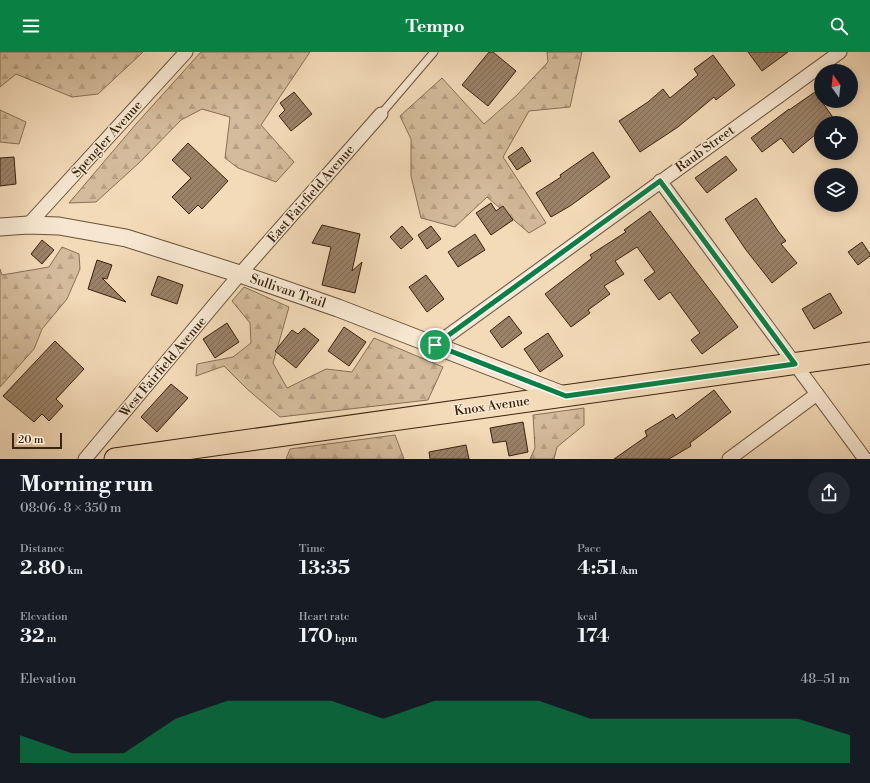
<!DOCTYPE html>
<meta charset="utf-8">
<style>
:root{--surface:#171b24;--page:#242831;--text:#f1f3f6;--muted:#9ea1a6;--accent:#0b8043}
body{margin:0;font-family:"Libre Bodoni",serif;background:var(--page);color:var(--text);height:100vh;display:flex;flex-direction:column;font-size:15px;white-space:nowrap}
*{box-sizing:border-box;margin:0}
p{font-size:13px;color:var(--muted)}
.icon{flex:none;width:22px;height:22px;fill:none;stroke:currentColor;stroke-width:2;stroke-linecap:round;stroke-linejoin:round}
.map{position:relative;height:407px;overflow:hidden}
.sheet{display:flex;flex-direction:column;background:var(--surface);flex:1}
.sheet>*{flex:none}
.needle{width:26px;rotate:345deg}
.controls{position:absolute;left:814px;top:12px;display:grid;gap:8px}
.controls a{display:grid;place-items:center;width:44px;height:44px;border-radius:50%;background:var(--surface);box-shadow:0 2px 10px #0003;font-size:20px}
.scale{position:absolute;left:12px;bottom:10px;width:50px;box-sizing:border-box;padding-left:4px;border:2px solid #3a230f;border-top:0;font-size:11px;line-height:14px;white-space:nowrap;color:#3a230f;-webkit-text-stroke:3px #f7e7d1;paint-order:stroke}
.pin{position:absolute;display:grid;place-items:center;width:34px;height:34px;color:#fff;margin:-17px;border:2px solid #fff;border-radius:50%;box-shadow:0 1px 4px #0007}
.round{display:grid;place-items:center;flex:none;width:42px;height:42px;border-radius:21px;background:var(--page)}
.headline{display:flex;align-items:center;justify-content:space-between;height:68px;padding:0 20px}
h1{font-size:22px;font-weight:700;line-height:30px}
.metrics{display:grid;grid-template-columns:repeat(3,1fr);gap:6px;height:68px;padding:4px 20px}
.metrics div{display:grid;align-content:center}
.metrics b{font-size:20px;font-weight:700}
.metrics small{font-size:11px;font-weight:400}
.metrics p{font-size:11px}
.chart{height:112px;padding:8px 20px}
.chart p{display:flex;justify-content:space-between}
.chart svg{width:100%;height:72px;margin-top:4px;fill:var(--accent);opacity:.7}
header{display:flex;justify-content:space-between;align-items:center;height:52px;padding:0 20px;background:var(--accent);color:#fff;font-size:18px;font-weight:700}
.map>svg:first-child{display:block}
.forest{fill:url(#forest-firs);stroke:#876f55}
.building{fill:url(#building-hatch);stroke:#3a230f}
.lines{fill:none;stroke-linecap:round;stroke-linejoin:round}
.service-casing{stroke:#685139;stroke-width:9}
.minor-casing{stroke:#685139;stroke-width:15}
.tertiary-casing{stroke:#685139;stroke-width:19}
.primary-casing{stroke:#3a230f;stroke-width:23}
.service{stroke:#f7e7d1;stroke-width:7}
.minor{stroke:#f7e7d1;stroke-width:13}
.tertiary{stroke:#f7e7d1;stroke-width:17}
.primary{stroke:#f3dab8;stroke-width:21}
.route-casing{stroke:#fff;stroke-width:8}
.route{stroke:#0b8043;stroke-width:5}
.labels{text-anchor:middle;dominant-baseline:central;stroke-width:3;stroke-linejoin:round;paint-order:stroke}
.street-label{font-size:13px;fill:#3a230f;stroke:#f7e7d1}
</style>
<header><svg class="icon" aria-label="menu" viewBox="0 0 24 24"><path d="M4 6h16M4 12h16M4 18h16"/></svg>Tempo<svg class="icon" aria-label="search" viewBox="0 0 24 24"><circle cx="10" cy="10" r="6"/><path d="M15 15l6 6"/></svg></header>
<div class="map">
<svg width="870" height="407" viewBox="0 0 870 407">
<defs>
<pattern id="forest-firs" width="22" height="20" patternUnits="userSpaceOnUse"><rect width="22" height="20" fill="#d4bb9b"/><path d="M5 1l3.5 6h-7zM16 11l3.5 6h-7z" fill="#b7a084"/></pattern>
<pattern id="building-hatch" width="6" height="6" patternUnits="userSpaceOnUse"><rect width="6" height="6" fill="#9a8267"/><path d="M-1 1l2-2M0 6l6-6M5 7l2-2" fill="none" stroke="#7f6a53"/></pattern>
</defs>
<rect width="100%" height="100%" fill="#f3dab8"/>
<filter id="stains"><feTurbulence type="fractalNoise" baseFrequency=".005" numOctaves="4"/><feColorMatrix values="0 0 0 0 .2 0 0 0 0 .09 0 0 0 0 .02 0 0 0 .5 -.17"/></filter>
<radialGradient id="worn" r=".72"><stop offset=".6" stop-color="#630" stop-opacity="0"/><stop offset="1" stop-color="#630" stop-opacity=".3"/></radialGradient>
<g class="forest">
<polygon points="0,0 143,0 98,42 72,45 16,22 0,35"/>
<polygon points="201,0 310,0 261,73 294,110 276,130 238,116 225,106 230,65 202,57 181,68 140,110 96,150 69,151 136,72"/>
<polygon points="547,0 582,0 570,55 529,59 503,105 546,171 529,181 487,145 455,175 421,166 411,124 411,87 400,64 442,26 484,72 516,44 548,10"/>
<polygon points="0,58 26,70 19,92 0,90"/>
<polygon points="62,195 79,202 80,217 67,247 42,277 34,297 0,335 0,217 2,223 49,215"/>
<polygon points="244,235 289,255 273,311 287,336 326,317 352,320 374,286 443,315 428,348 280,365 247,337 224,314 196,324 197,312 233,305 251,291 250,271 232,249"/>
<polygon points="584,356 584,373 557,395 554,407 530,407 535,396 533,363"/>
<polygon points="395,383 404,407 286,407 290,397"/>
</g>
<g class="building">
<polygon points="489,0 493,0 516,19 488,54 462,33"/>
<polygon points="748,0 788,0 762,19"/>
<polygon points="713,3 735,33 716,48 714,45 678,75 640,100 619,69 648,50 663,37 670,46 698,23 694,17"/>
<polygon points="294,40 312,62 291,79 279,64 285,58 280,51"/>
<polygon points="815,40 837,71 821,71 821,78 793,101 781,86 762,100 751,86 789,57 789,58"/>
<polygon points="188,91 228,129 202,157 198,153 189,162 172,145 191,126 172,108"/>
<polygon points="522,95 531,109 517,118 508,105"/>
<polygon points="593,100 610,125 570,154 551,165 536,141 561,125 560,123"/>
<polygon points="726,104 737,118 707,141 695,126"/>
<polygon points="14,105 16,132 0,134 0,106"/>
<polygon points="756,146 778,179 786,189 781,192 797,211 772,231 746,198 725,167"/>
<polygon points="491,151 496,159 503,154 513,168 491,183 476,161"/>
<polygon points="650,159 738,275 702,302 691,288 700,281 670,240 659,248 644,228 655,220 637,195 615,209 624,222 604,234 610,242 588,258 590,261 571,275 545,242 592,206 590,203 626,180 624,178"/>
<polygon points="322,173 360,182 352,219 362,210 355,241 322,233 331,195 312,191"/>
<polygon points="402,174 413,187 401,197 390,185"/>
<polygon points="431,174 441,187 427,197 418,183"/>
<polygon points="475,182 485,198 458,215 448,200"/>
<polygon points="42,188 54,198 42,212 31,202"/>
<polygon points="862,190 870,202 870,204 858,213 848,200"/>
<polygon points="97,208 112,213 107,227 102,226 126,250 88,237"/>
<polygon points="426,223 444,247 427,260 409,235"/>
<polygon points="158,224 183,233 177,252 151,243"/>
<polygon points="830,241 842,261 814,277 802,257"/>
<polygon points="509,264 522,281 502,296 490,279"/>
<polygon points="227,271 239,290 215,306 203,287"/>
<polygon points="344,275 366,290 349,314 328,299"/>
<polygon points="304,276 319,288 296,316 275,299 292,278 298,282"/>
<polygon points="548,281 563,304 540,320 524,297"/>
<polygon points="55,289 84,317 56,347 63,354 49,369 42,362 34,370 3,344"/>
<polygon points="171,332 188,346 157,380 141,365"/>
<polygon points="714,338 731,360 690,391 691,394 669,407 614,407 647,384 645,379 673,362 676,367"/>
<polygon points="523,370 528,400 509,404 506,389 493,391 490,376"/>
<polygon points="466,393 469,407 430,407 429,400"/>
</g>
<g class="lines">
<g class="service-casing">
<polyline id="service" points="381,62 434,0"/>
</g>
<g class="minor-casing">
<g id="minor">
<polyline points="660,129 865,407"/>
<polyline points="28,173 186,0"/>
<polyline points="435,293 840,0"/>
<polyline points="85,407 240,222 381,62"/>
<polyline points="729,407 817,342"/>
</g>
</g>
<g class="tertiary-casing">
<polyline id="tertiary" points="0,175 28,173 59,174 126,186 240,222 338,256 566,344"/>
</g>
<g class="primary-casing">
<polyline id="primary" points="115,407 870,301"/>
</g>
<use href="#service" class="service"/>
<use href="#minor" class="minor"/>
<use href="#tertiary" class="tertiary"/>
<use href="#primary" class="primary"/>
</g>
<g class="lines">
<g class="route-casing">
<polygon id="route" points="660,129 795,312 566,344 435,293"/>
</g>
<use href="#route" class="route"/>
</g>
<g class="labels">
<g class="street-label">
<text transform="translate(107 87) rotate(-48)">Spengler Avenue</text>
<text transform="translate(705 97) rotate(-36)">Raub Street</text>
<text transform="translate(311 142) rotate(-49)">East Fairfield Avenue</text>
<text transform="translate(288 239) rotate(19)">Sullivan Trail</text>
<text transform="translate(163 315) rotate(-50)">West Fairfield Avenue</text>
<text transform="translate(492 354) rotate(-8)">Knox Avenue</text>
</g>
</g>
<rect width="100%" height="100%" filter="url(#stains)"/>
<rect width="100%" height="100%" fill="url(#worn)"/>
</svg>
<div class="controls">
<a><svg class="needle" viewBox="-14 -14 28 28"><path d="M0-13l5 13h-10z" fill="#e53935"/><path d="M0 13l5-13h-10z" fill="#9ea1a6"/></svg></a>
<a><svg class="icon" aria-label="locate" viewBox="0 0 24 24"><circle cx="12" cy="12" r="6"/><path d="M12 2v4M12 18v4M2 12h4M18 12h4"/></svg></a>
<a><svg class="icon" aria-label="layers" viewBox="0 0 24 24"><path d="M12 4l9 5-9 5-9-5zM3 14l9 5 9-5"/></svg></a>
</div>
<div class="scale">20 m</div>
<div class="pin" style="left:435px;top:293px;background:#1e9e55"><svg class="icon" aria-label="arrive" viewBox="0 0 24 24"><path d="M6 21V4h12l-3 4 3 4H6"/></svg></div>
</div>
<section class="sheet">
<div class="headline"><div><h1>Morning run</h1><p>08:06 · 8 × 350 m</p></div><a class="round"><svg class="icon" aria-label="share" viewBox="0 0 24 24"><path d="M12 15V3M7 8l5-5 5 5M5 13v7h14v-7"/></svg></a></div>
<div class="metrics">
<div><p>Distance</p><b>2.80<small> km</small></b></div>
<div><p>Time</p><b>13:35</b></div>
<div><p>Pace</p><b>4:51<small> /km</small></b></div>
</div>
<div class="metrics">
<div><p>Elevation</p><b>32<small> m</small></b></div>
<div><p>Heart rate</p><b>170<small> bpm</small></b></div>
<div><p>kcal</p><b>174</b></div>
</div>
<div class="chart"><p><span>Elevation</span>48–51 m</p>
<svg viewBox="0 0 160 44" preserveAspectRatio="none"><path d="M0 44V27L10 38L20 38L30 17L40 6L50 6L60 6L70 17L80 6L90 6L100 6L110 17L120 17L130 17L140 17L150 17L160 27V44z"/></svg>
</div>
</section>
